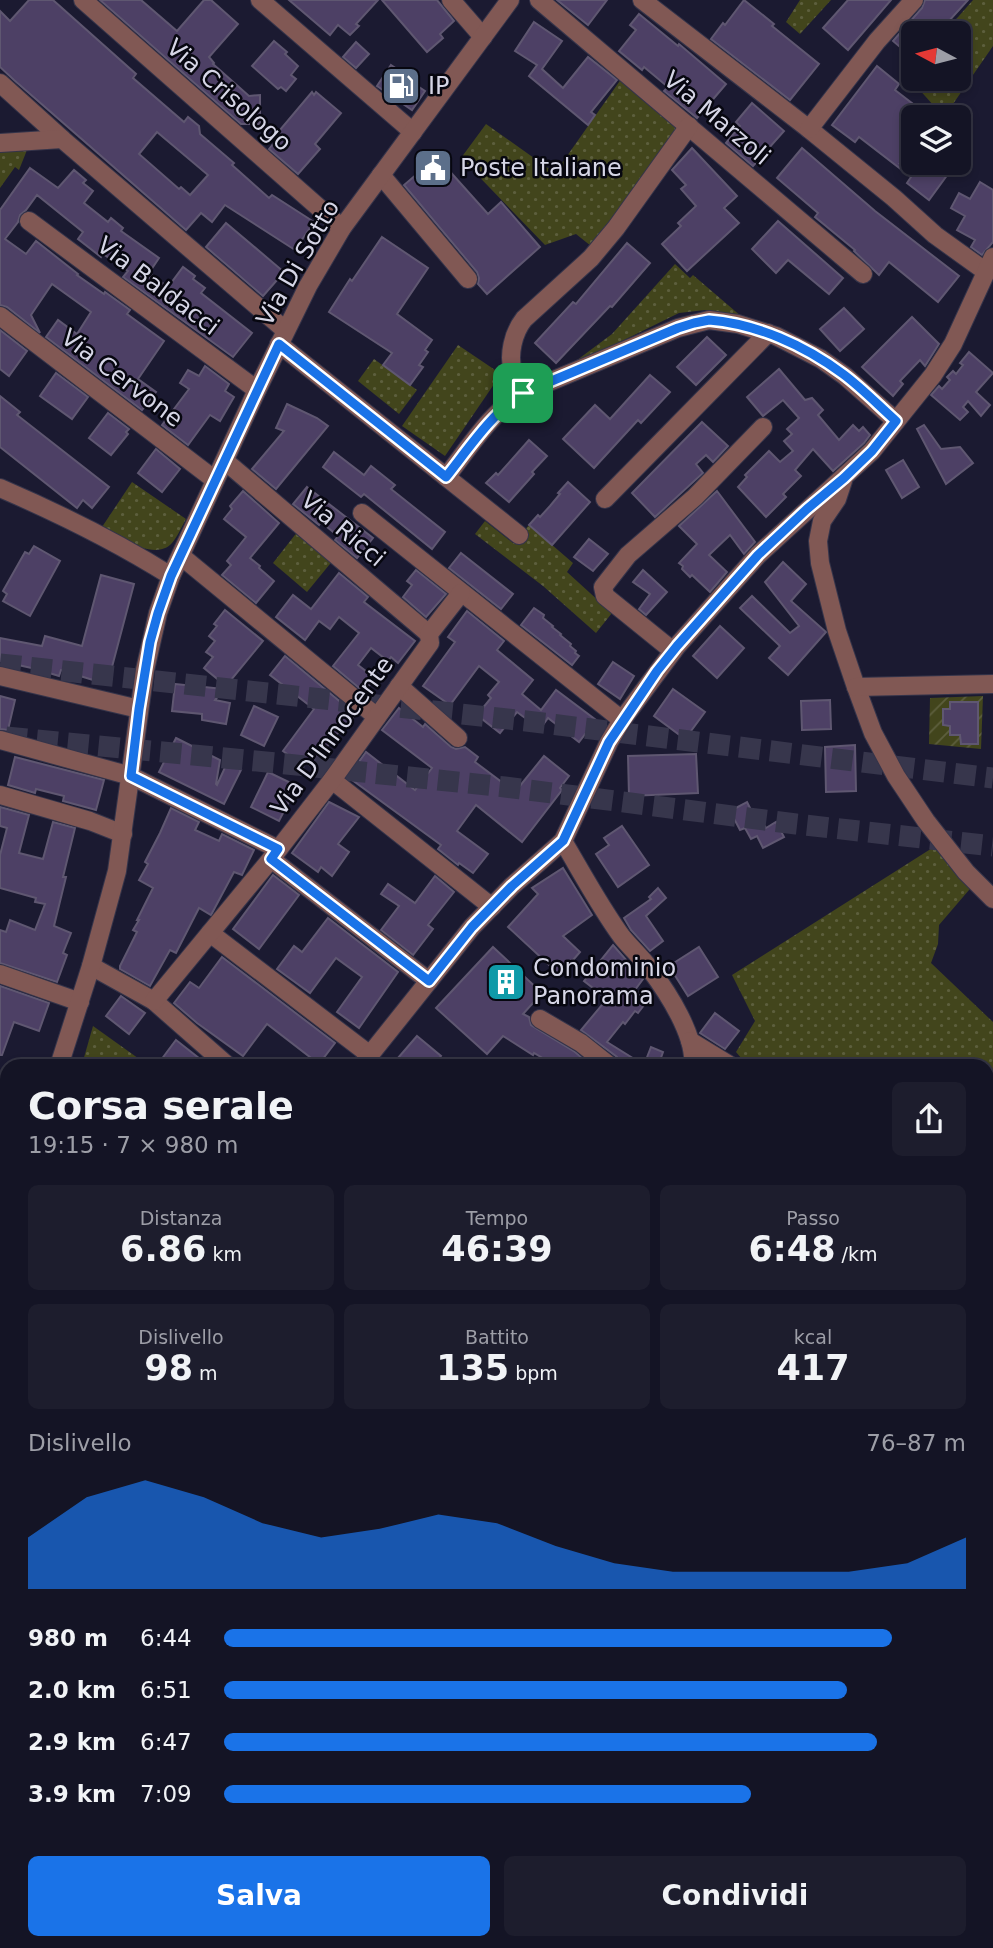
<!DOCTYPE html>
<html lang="it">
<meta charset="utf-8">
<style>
:root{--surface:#141425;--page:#1d1d2d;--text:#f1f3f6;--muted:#9d9ea7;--line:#333342;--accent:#1a73e8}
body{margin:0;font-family:"DejaVu Sans",sans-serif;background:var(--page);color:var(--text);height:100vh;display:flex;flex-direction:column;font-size:26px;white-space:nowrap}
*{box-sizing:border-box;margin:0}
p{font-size:23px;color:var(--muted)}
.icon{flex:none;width:38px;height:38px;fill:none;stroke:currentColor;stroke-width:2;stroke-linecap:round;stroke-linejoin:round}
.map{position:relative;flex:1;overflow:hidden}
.side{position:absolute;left:0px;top:1059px;width:994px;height:891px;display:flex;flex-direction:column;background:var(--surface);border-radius:21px 21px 0 0;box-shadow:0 4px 10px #0003,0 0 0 2px var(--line)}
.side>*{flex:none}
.needle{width:46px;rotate:277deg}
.fabs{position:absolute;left:901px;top:21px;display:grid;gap:14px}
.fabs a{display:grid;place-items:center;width:70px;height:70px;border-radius:10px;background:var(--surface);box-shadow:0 4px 10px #0003,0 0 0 2px var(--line);font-size:35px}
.pin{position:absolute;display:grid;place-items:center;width:60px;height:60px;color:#fff;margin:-30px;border-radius:14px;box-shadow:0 4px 10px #0006}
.round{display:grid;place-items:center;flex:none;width:74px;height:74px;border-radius:10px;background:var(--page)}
.summary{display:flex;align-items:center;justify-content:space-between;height:119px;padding:0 28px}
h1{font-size:38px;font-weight:600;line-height:52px}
.stats{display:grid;grid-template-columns:repeat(3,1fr);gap:10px;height:119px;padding:7px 28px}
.stats div{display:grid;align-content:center;border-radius:10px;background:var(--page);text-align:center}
.stats b{font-size:35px;font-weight:600}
.stats small{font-size:19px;font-weight:400}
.stats p{font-size:19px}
.chart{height:196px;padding:14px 28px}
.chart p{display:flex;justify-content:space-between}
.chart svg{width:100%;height:126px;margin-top:7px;fill:var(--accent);opacity:.7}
.cta{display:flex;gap:14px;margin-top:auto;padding:14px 28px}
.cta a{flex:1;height:80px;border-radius:10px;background:var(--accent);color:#fff;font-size:28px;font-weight:600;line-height:80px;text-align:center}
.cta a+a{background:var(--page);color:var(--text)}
ul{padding:0 28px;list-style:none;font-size:23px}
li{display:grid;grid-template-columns:112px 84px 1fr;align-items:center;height:52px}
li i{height:18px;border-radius:9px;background:var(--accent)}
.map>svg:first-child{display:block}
.grass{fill:url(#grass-dots)}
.forest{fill:url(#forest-firs)}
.garden{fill:url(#garden-furrows)}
.building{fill:#4d4065;stroke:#5f5771;stroke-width:2;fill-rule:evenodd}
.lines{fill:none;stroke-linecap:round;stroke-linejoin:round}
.highway-tunnel{stroke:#37364c;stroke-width:21;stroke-dasharray:21 10;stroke-linecap:butt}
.minor-casing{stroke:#35344a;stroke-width:20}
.minor{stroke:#815854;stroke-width:18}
.route-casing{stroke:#fff;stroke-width:14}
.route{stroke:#1a73e8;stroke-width:9}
.labels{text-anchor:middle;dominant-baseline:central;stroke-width:5;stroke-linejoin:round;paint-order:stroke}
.poi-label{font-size:24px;fill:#d6d6e6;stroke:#070710;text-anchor:start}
.street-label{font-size:24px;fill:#d6d6e6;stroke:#070710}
</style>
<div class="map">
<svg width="993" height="1948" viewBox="0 0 993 1948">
<defs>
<pattern id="grass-dots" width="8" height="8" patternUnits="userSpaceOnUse" patternTransform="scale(1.75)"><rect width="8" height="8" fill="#42451c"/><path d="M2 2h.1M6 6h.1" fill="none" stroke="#5d5f3d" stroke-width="1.8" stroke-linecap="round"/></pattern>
<pattern id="forest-firs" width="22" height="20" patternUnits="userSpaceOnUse" patternTransform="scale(1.75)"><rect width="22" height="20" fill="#494d23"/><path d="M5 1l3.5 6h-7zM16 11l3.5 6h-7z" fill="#626643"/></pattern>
<pattern id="garden-furrows" width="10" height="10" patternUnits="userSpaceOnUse" patternTransform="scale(1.75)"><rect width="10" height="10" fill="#42451c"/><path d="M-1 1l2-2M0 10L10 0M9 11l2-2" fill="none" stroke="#5d5f3d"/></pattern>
</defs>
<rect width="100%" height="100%" fill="#1b1a31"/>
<g class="grass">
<polygon points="800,0 831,0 800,34 786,22"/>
<polygon points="973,0 993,0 993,46 944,117 907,76 913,68 914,79 959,79 959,33 944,33"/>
<polygon points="624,75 682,126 591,246 576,234 545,245 461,158 486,124 555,173"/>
<polygon points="27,150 19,170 15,167 0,188 0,151"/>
<polygon points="675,264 690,278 693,275 742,317 705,310 679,313 565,369 612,334"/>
<polygon points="458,345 501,374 445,456 402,426"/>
<polygon points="374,359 417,390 399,414 358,381"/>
<path d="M 132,482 L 186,519 C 182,526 178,536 172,543 C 155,562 119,537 102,527 Z"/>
<polygon points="485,521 513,543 529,525 573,563 567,572 612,613 596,633 543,586 475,534"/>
<polygon points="298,531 334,559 307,592 273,563"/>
<polygon points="948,838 981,876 939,925 938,944 931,963 993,1022 993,1166 987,1164 987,1066 748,1066 736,1052 755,1021 732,975"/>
<polygon points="93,1026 149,1066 90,1066 83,1061"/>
</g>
<g class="forest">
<polygon points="0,1615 7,1622 7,1708 0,1702"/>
<polygon points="520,1942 729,1942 739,1948 519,1948"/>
</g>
<polygon class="garden" points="983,696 981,749 929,744 930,698"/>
<g class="building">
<path d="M 29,0 L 53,0 L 136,74 L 133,78 L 184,122 L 188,117 L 199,126 L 200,134 L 234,163 L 232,165 L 269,198 L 272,195 L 314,222 L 295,250 L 225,205 L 212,222 L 201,213 L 186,230 L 14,80 L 0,67 L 0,11 L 10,21 ZM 157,132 L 208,175 L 190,195 L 181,187 L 179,189 L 139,154 Z"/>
<polygon points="100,0 141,0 177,31 204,0 211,0 238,24 209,57 214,63 213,64 249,96 260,95 260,124 241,124"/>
<polygon points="289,0 378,0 356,24 359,26 350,35 338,25 330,35"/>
<polygon points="382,0 437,0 454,21 440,34 443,38 427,52"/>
<polygon points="557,0 607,0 588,25"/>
<polygon points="744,0 774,24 772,26 819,64 790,100 711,39 723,23 725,25"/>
<polygon points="848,0 891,0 848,50 823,28"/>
<polygon points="925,0 968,0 938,33 914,33 914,46 907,53 893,41 922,8"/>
<polygon points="639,14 678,46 679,44 726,84 697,118 664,91 668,87 644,67 642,70 619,51 636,30 630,25"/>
<polygon points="534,22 562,41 542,69 563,88 588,57 617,80 591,112 595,115 588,125 529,76 537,65 515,51"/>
<polygon points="274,41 287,52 285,54 298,66 291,75 296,79 286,91 281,87 278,89 252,66"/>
<polygon points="356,42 369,54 356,68 343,57"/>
<polygon points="391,65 412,79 410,81 425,91 412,110 377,86"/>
<polygon points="877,66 899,84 895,90 930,117 912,117 914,145 900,163 956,163 929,200 907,183 911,177 859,137 855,142 832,125"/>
<polygon points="312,92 314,95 316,92 341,113 315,144 320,149 298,174 269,149 277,139 274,137"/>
<polygon points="752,103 784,131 753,166 726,143 740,126 736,122"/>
<polygon points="692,148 737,196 724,208 739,223 687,271 662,244 681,226 678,223 696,206 681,189 686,185 672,170"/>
<polygon points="802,148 875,211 959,276 938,302 889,262 879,275 854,251 855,250 815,217 818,213 777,178"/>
<polygon points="437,157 488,214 501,202 540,247 487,294 478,284 479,278 477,272 404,185"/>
<polygon points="30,168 58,188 74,170 86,180 83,183 93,191 84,203 108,222 111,218 123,228 121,231 159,258 149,273 168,287 183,267 195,276 193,279 205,288 201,293 252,333 233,357 123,277 128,271 103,254 101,257 78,239 83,232 37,195 26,210 20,215 18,222 5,239 26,254 36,241 78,274 77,275 104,294 105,292 130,310 127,314 164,341 138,379 156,392 142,410 46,337 58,320 77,334 91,312 52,284 31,315 40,333 7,307 0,305 0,210"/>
<polygon points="980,182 993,190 993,242 982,255 971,247 975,240 957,230 965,216 951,208 959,193 970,199"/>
<polygon points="778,221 843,278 829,294 788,260 776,273 752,249"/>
<polygon points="226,223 284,272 263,296 206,247"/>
<polygon points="382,237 428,268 397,314 432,340 425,350 428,352 419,365 423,367 410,385 383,365 392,353 329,312 350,279 352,281"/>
<polygon points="627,243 650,263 612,307 610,306 556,363 535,343 573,302 576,304"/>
<polygon points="844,308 864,329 840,351 820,329"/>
<polygon points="912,317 939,344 925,366 920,360 900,381 903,384 893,396 862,367"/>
<polygon points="0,330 27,351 9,376 0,369"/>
<polygon points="707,337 726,355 696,385 677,367"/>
<polygon points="969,352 993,373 976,392 990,405 981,416 968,401 963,407 968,412 960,420 931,395 939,386 942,389 950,380 947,377 953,371 956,374 963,365 960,363"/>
<polygon points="205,366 229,384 225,391 234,397 220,421 210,415 188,445 162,425 189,389 180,383 188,370 199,376"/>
<polygon points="779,369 805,400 812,398 823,410 818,415 839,440 853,425 859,431 863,427 870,435 864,443 833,471 813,449 795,470 801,476 783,494 786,497 766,517 738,487 747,477 745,475 769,451 780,462 793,451 784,441 792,434 787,429 799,418 783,400 763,416 747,397"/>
<polygon points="56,373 88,397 72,419 40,396"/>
<polygon points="650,375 670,392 641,423 638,420 594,468 563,439 595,405 610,419"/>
<polygon points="0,396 20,412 17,415 109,487 92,508 83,500 77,508 0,447"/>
<polygon points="287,404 317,418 328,426 276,489 252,469 284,431 276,428"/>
<polygon points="108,413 129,429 126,432 128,434 111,455 89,438"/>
<polygon points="702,422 728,446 713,462 706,455 696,464 703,473 655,517 632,493"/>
<polygon points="924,425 941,449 960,447 973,463 946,484 917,429"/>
<polygon points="529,440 547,456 532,472 534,474 509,502 486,483 496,473 498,475"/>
<polygon points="156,449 180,469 162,492 138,473"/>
<polygon points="334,452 364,475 371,466 395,485 391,489 445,532 432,549 364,494 361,497 323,467"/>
<polygon points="903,460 919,487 902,498 886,470"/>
<polygon points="568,482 590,502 552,545 529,525 538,515 540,517 550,506 560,494 558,493"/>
<polygon points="307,487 373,538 357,558 335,540 338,536 321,522 319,525 293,504"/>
<polygon points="243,491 279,523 250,558 260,566 259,568 274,581 256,603 222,575 231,565 227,561 246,537 224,519 232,509 230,506"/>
<polygon points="717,491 755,542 744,554 730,535 709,555 727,572 710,592 692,575 690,577 682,569 683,566 679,563 697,544 679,526"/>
<polygon points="589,539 608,554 593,571 574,557"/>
<polygon points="34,546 60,561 30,616 3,601 7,594 3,591 25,552 29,554"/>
<polygon points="461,553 513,594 501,609 449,568"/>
<polygon points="783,562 806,584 791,601 826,632 788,675 769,658 780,646 740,608 752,596 790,633 799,626 765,582"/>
<polygon points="416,570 446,594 426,617 403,597 412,585 407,581"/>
<polygon points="643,570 667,592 646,615 639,609 650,594 633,582"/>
<polygon points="339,573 368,597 364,602 415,641 398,663 391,657 388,661 371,648 358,665 375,678 364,692 333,666 359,633 339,617 330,629 319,621 305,640 276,617 293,595 311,609"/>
<polygon points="101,575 134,584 108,682 94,678 93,680 61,670 59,676 36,669 0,661 0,638 42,646 45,636 82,646"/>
<polygon points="534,608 544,615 543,618 553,626 552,627 561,634 560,635 571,644 570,646 576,651 575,653 579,656 572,665 521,625"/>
<polygon points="225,610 263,641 226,686 204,668 213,657 206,652 215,641 209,636 217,626 214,624"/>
<polygon points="467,611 504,641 497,650 533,680 522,694 541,710 556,690 596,720 579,742 548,718 540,729 517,712 500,733 477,715 491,698 488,695 499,682 479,666 450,705 423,686 455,642 448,637"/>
<polygon points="720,626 744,648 717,678 693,656"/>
<polygon points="285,656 355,714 348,725 346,723 326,748 328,750 315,769 304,761 301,764 283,751 314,709 270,675"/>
<polygon points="613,662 634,676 620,699 598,684"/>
<polygon points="175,684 224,689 215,700 230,703 226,724 202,720 202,714 172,711"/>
<polygon points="673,689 705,712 685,739 654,716"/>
<polygon points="0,696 15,700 8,730 0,729"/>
<polygon points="830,700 831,729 802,730 801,701"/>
<polygon points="950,702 978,702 978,744 961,744 960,735 950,735 950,726 943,725 943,709 950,709"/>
<polygon points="254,706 278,717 264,746 241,735"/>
<polygon points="399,708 423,727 425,724 451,747 456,749 465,747 478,757 475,762 515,792 544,756 569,776 560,788 562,790 522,842 476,805 457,831 488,854 473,873 459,863 458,865 438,849 441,845 348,777 366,752 415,790 432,768 382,730"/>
<polygon points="176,738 220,760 216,784 217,785 227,763 241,770 224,804 159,772"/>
<polygon points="855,745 856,791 826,792 825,747"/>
<polygon points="696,754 698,793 629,796 628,756"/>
<polygon points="15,757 104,780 96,810 63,801 64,796 36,789 35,793 8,785"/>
<polygon points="268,772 297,786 279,821 251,807"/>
<polygon points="329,802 359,817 338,844 349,852 332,876 321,867 318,872 292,853"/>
<polygon points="747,802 756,820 760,818 766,828 776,822 784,837 763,848 757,836 751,839 745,828 740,830 730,811"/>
<polygon points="0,807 29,815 19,853 43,859 53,822 75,828 63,877 66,877 54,926 71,933 63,953 67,955 57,982 0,963 0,930 6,932 10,920 35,930 45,904 35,902 36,898 0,888 0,855 7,828 0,826"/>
<polygon points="171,808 199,822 195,830 219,841 222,834 254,850 242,875 234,872 211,915 199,908 176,953 170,950 150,986 120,969 120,966 137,932 133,930 139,920 137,920 153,888 139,880 148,864 145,862 160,833"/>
<polygon points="622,826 649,865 618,887 596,854 609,845 604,838"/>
<polygon points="563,868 592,915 563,936 580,952 560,975 508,927 538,894 532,888"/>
<polygon points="273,875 299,895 259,949 233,929"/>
<polygon points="435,876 454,892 428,925 433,929 413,955 381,930 399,906 381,894 388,884 415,903"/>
<polygon points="658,888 666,898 646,916 663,941 650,951 631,930 624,918 651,899 649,897"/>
<polygon points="328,918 398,972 359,1028 337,1012 362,977 336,958 310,993 277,969 294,946 302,952"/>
<polygon points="613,945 643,979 635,990 648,1000 638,1013 635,1011 625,1024 623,1022 607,1042 644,1065 651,1047 663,1052 658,1066 621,1066 617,1057 581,1030 607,999 584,981"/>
<polygon points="493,947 542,993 523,1014 529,1017 531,1025 575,1052 591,1066 556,1066 534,1053 533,1055 503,1036 487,1054 436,1008"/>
<polygon points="699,947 718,977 688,996 669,966"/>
<polygon points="222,957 335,1043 319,1064 267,1024 243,1056 197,1023 174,1003 190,982 199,988"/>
<polygon points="0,986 49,1003 39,1031 14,1022 2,1055 0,1055"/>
<polygon points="121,996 145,1013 129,1034 106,1016"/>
<polygon points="715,1013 739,1031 725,1049 700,1033"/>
<polygon points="417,1036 441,1056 433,1066 407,1066 398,1058"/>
<polygon points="176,1040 209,1066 169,1066 161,1060"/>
</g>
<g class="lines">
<g class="highway-tunnel">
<polyline points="0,664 526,721 993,778"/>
<polyline points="6,737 277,763 505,787 796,824 993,846"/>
</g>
<g class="minor-casing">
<g id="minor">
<polyline points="83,0 342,228"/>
<polyline points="260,0 413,132"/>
<polyline points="451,0 483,37"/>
<polyline points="539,0 863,274"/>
<polyline points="642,0 809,129 894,198 935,235 985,271"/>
<polyline points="0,83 62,139"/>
<polyline points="809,129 877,41 914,0"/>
<polyline points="0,143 62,139 285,330"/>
<polyline points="381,175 468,279"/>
<polyline points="29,221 257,390"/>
<polyline points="0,316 215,480"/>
<polyline points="279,344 519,535"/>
<path d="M 523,393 C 520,386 515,379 513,372 C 508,355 513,333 524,319 L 591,258 L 616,228 L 689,126"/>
<polyline points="225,461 429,634"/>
<path d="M 446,477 C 469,448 491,412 523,393 L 678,328 L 709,320 L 738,324 L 776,336 L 821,359 L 845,376 L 896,421"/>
<polyline points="843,481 837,499 822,521 818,541 820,563 837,631 856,687 873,733 896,776 926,821 966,872 993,899"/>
<path d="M 0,488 C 58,513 117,542 171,576"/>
<polyline points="605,499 768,333"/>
<polyline points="362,513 622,720"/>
<polyline points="181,556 377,717"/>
<polyline points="673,651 605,596 603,587 628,555 695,497 763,427"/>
<polyline points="0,676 139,709"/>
<polyline points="399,686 458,738"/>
<polyline points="856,687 993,684"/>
<polyline points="0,740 131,776 278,849"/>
<polyline points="332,780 492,907"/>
<polyline points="0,795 90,821 123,834"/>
<path d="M 563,841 C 582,873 600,907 622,937 C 631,948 642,958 650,969 C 668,993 696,1036 693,1066"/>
<polyline points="271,859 429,981"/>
<polyline points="210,933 370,1055"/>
<polyline points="91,966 154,1001 228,1066"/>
<polyline points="0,974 80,1002"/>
<polyline points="154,1001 271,859 332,780 430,643 429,634 461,593"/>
<polyline points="540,1019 581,1043 610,1066"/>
<polyline points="690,1041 731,1066"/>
<polyline points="59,1066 91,966 117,871 145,670 158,613 171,576 257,390 308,286 342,228 510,0"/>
<polyline points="361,1066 472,927 512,886 563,841 609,742 622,720 677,646 758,555 872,451 933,375 953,344 993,257"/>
<polyline points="0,1127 7,1129"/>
<polyline points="987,1207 993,1209"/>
<polyline points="0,1230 7,1226"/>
<polyline points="0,1254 7,1258"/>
<polyline points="0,1530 7,1539"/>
<polyline points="987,1902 993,1909"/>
<polyline points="0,1910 7,1905"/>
<polyline points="145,1942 149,1948"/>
</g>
</g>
<use href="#minor" class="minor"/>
</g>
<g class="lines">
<g class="route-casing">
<path id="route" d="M 709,320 C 757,324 804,345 843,374 C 862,388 879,406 896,421 L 872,451 L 844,478 L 807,509 L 758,555 L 677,646 L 657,671 L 609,742 L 563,841 L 512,886 L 472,927 L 429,981 L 271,859 L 278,849 L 131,776 L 139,709 L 150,642 L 158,613 L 171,576 L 279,344 L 446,477 C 469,448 492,413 523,393 L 678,328 L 694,323 Z"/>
</g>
<use href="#route" class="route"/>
</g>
<defs>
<g id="fuel-square" transform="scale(2.0125)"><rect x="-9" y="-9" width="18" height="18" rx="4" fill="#5c6f8a" stroke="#070710"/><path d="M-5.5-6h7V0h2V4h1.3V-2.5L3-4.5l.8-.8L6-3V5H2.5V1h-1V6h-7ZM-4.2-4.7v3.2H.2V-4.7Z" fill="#fff"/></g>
<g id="civic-square" transform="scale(2.0125)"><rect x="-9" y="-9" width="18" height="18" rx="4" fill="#5c6f8a" stroke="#070710"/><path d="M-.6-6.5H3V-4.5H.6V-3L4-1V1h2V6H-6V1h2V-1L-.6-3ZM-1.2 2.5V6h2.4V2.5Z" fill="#fff"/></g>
<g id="building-square" transform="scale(2.0125)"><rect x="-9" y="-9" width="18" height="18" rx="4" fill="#0f9aa8" stroke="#070710"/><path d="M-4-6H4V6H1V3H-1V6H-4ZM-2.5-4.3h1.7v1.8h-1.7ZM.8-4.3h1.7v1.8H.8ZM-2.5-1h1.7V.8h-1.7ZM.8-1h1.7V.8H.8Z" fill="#fff"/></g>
</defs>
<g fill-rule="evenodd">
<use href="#fuel-square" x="401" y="86"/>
<use href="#civic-square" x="433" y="168"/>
<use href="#building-square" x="506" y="982"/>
</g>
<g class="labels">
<g class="poi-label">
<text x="428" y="86">IP</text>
<text x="460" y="168">Poste Italiane</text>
<text x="533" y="968">Condominio<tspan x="533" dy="28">Panorama</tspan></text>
</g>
<g class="street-label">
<text transform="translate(229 95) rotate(41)">Via Crisologo</text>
<text transform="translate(717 118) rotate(40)">Via Marzoli</text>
<text transform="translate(298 263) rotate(-60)">Via Di Sotto</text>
<text transform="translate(158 286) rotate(37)">Via Baldacci</text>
<text transform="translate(122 378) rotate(37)">Via Cervone</text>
<text transform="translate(343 529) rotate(40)">Via Ricci</text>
<text transform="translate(332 736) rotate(-54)">Via D'Innocente</text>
</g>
</g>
</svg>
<div class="fabs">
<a><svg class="needle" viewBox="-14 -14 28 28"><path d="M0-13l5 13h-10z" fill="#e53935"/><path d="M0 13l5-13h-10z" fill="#9d9ea7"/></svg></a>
<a><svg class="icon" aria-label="layers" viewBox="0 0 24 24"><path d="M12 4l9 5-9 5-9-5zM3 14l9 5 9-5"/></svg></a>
</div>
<div class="pin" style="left:523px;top:393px;background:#1e9e55"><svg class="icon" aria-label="arrive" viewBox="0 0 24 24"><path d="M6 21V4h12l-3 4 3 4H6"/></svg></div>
<section class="side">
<div class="summary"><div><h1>Corsa serale</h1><p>19:15 · 7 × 980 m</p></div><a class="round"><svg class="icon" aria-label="share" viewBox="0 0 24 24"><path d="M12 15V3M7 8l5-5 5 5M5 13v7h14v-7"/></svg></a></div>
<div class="stats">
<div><p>Distanza</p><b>6.86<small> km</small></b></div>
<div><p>Tempo</p><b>46:39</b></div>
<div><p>Passo</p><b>6:48<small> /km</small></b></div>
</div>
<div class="stats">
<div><p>Dislivello</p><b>98<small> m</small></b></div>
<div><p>Battito</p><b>135<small> bpm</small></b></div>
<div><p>kcal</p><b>417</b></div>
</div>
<div class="chart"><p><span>Dislivello</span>76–87 m</p>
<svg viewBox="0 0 160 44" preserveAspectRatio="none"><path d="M0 44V26L10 12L20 6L30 12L40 21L50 26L60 23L70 18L80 21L90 29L100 35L110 38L120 38L130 38L140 38L150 35L160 26V44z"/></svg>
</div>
<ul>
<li><b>980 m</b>6:44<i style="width:90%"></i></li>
<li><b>2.0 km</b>6:51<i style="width:84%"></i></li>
<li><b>2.9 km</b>6:47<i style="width:88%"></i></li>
<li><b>3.9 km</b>7:09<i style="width:71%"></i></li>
</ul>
<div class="cta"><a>Salva</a><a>Condividi</a></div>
</section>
</div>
